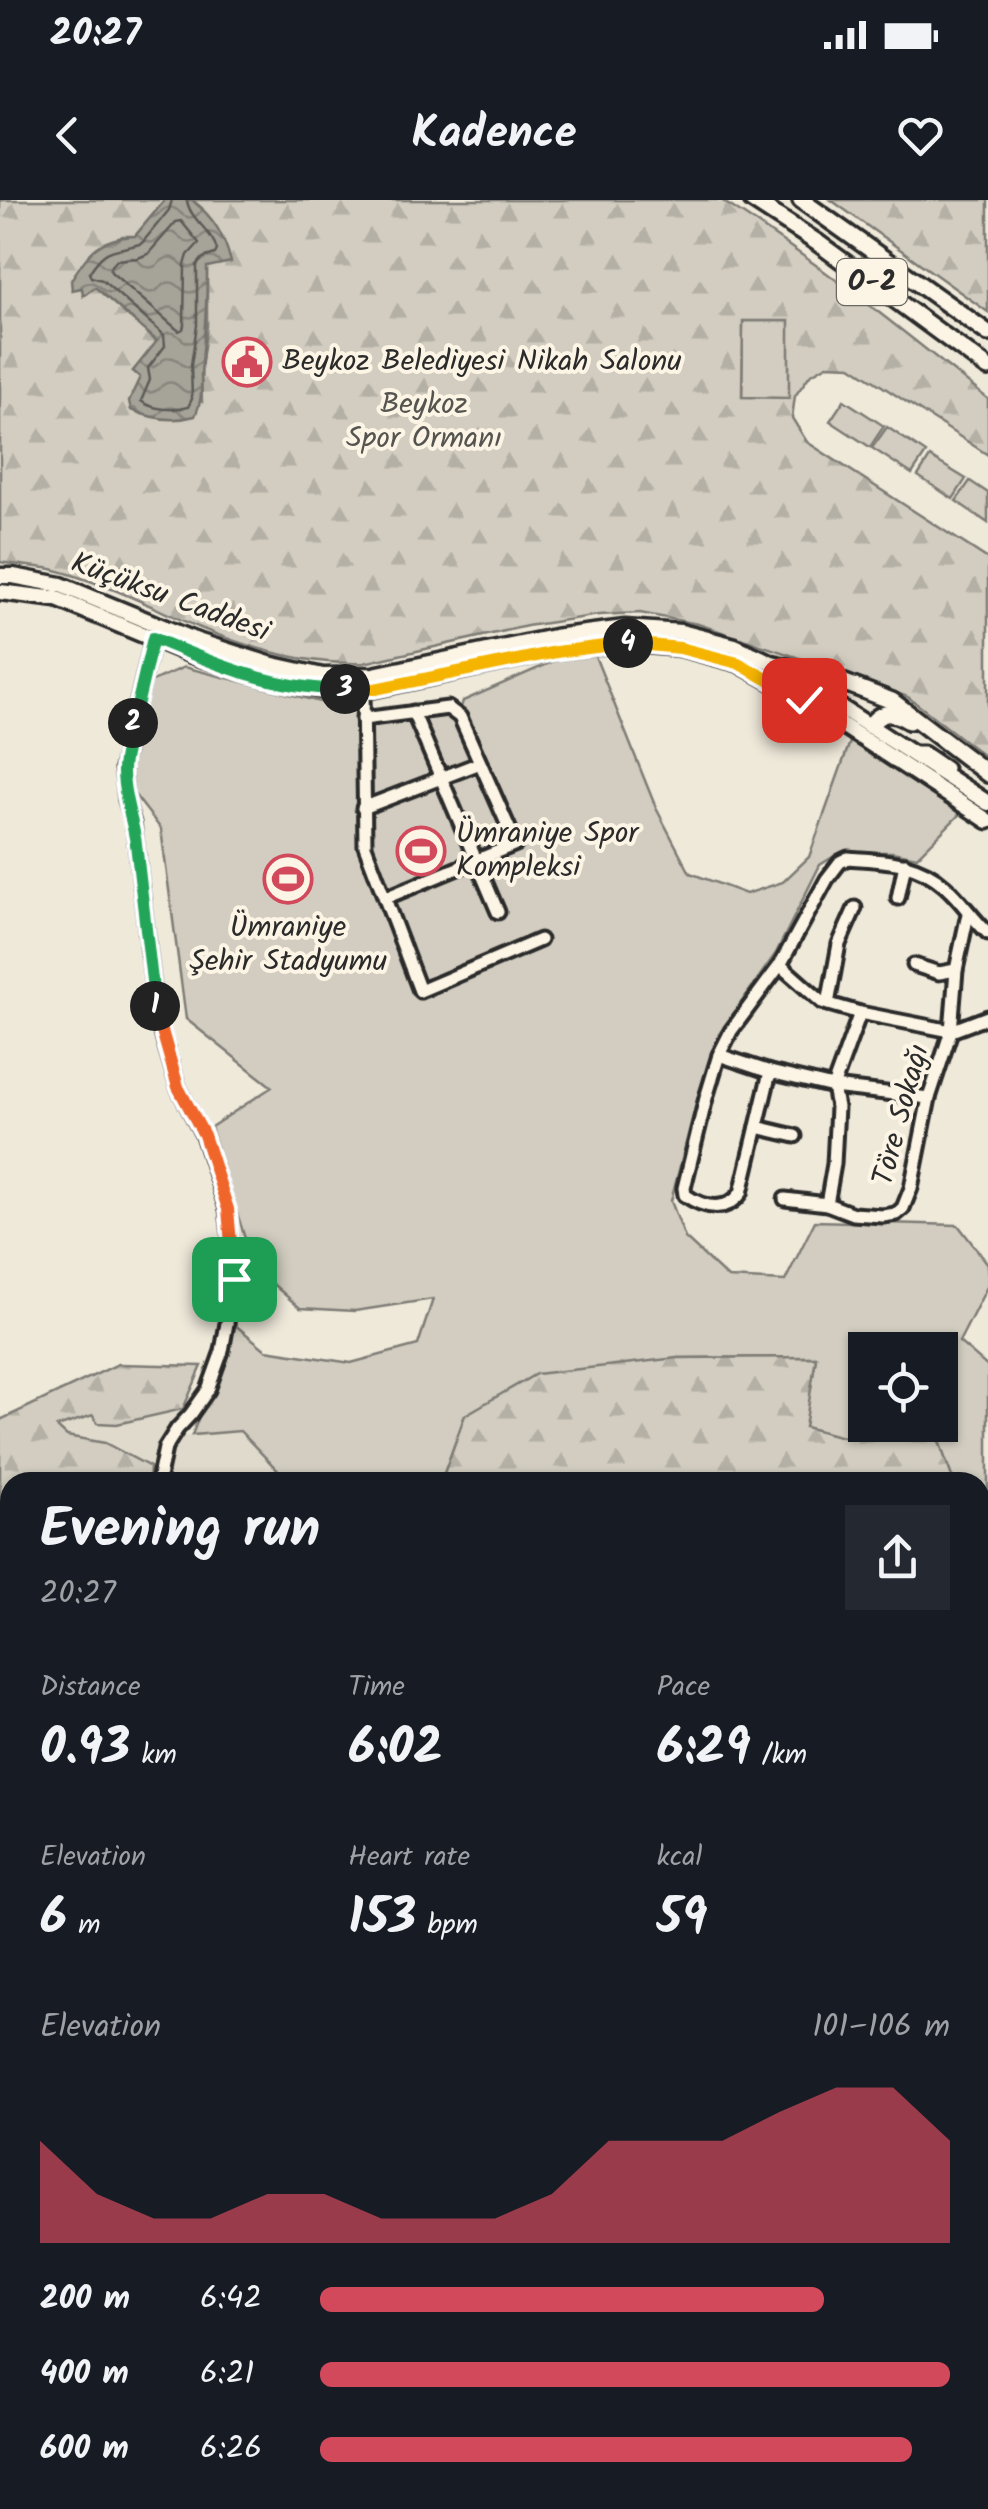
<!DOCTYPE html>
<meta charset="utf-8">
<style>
:root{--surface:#171b24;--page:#242831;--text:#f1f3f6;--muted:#9ea1a6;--accent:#d1495b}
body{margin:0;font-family:Kalam,sans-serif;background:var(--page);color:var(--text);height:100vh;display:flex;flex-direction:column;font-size:38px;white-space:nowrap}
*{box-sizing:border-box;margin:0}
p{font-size:32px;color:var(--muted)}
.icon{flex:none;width:55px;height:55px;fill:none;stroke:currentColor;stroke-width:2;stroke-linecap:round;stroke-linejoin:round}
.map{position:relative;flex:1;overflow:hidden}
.sheet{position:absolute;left:0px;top:1272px;width:990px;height:1038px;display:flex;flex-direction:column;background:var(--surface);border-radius:30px 30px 0 0;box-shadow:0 2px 8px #0004}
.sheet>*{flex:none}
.buttons{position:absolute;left:848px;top:1132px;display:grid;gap:20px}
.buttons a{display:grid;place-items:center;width:110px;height:110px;border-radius:0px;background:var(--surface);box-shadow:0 2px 8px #0004;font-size:50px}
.pin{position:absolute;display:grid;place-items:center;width:85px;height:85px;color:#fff;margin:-42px;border-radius:20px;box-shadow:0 5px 15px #0006}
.km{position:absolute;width:50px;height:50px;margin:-25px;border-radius:50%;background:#222;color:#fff;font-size:28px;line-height:50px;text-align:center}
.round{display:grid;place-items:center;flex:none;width:105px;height:105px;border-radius:0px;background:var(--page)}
.headline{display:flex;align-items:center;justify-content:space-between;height:170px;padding:0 40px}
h1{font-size:55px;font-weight:700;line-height:75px}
.stats{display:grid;grid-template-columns:repeat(3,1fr);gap:15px;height:170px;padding:10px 40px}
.stats div{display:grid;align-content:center}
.stats b{font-size:50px;font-weight:700}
.stats small{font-size:28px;font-weight:400}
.stats p{font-size:28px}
.chart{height:280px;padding:20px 40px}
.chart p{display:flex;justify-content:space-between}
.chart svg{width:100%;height:180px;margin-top:10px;fill:var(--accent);opacity:.7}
ul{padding:0 40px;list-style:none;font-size:32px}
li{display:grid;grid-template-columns:160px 120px 1fr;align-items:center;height:75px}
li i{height:25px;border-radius:12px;background:var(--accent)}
.status{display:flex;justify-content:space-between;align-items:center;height:70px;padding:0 50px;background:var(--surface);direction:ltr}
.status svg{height:28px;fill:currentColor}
header{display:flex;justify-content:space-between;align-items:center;height:130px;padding:0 40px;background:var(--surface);font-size:45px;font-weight:700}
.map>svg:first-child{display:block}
.built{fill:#e0dacc}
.grass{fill:#d2cdc0;stroke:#7e7c76;stroke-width:2.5}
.forest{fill:url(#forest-firs);stroke:#7e7c76;stroke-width:2.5;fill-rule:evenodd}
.water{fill:url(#water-waves);stroke:#75736d;stroke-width:2.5}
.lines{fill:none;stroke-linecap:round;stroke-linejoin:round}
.shore{stroke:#5c5b57;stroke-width:2.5}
.stream{stroke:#75736d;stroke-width:2.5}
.minor-casing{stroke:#2b2b2b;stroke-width:19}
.major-casing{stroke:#2b2b2b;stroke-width:21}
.highway-casing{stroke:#2b2b2b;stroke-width:22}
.minor{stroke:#fcf5e5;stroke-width:11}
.major{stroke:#fcf5e5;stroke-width:14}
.highway{stroke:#fcf5e5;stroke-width:15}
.split-1-casing{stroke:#fff;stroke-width:20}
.split-2-casing{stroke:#fff;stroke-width:20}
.split-3-casing{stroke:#fff;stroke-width:20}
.split-4-casing{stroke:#fff;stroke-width:20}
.split-5-casing{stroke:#fff;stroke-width:20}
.split-1{stroke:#f0652b;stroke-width:12}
.split-2{stroke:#22a559;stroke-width:12}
.split-3{stroke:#22a559;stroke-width:12}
.split-4{stroke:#f5b400;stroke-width:12}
.split-5{stroke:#f5b400;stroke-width:12}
.labels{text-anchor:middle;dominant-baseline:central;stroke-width:8;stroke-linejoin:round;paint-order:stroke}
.shield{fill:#fcf5e5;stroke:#6a6863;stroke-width:2.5}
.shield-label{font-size:28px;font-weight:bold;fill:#2b2b2b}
.poi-label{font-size:30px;fill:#2b2b2b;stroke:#fcf5e5;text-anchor:start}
.park-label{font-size:30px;fill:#555450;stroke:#fcf5e5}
.street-label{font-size:30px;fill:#2b2b2b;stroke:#fcf5e5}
</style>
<div class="status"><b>20:27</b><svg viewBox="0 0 49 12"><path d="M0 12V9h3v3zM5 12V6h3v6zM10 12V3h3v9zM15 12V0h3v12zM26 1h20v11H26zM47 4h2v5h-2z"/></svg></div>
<header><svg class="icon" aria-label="back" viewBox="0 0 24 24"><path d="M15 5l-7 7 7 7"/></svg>Kadence<svg class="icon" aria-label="heart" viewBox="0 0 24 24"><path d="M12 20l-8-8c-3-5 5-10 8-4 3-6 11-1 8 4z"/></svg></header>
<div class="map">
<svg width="988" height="2309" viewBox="0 0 988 2309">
<defs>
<pattern id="forest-firs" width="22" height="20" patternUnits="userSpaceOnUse" patternTransform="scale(2.5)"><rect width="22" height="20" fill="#d2cdc0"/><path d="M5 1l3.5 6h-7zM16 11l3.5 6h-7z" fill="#b4b0a5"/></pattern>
<pattern id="water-waves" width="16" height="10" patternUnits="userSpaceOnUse" patternTransform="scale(2.5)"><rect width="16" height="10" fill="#a6a399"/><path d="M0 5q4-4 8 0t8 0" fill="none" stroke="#87857d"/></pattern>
</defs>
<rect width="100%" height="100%" fill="#efe9da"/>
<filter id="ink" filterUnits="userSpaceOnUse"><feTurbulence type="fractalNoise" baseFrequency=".01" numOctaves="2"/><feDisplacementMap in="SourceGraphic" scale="20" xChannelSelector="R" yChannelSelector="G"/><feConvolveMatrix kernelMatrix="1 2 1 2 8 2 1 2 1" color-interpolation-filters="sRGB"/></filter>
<g filter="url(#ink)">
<g class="built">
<polygon points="183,1209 165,1235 150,1267 105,1243 67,1236 56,1227 94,1215 117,1224"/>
<polygon points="240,1231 289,1282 168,1282 174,1239 192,1235"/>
</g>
<g class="grass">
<polygon points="743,121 790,121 789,199 742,198"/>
<polygon points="844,200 884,226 870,247 830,221"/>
<polygon points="887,227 926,253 912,274 872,248"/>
<polygon points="930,257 966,279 953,299 918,276"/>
<polygon points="970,281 988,293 988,323 956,301"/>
<polygon points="593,451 656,608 690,673 746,694 783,682 809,657 851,539 962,612 917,657 892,652 841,652 820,665 776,753 719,834 699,892 671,1001 685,1038 728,1078 785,1081 815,1021 958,1025 988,1064 988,1085 959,1142 988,1167 988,1290 980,1287 980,1282 966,1282 952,1278 933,1225 940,1225 940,1150 865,1150 865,1224 846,1238 804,1227 816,1157 677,1158 465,1215 441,1282 289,1282 240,1231 192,1235 234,1124 266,1150 351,1163 418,1145 433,1099 355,1111 300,1108 267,1079 246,1042 211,927 272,887 186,819 161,629 131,590 131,551 150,482 184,467 363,513 448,502 460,510 463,501 568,455"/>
</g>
<g class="forest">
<path d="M 0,0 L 165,0 L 135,36 L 122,36 L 82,87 L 94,86 L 157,142 L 133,171 L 140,177 L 202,202 L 201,166 L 207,126 L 207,66 L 230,62 L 202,8 L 192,0 L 721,0 C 815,60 901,129 988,199 L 988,255 L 851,166 L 827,165 L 810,175 L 795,196 L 792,218 L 807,242 L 988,359 L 988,559 L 908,497 L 850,475 L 698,424 L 640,413 L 599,415 L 527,426 L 364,463 C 309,465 250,449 198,427 C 165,414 132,395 98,384 C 81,378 64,371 46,368 C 31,366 15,365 0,362 ZM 743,121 L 789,121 L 789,198 L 742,197 Z"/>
<polygon points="831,0 988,0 988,112"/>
<polygon points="816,1157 805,1227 846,1238 865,1224 933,1225 952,1277 966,1282 441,1282 465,1215 536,1174 677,1158"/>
<polygon points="118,1164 202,1166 183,1209 117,1224 97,1223 93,1215 57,1227 67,1236 105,1243 150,1267 149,1282 10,1282 10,1452 0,1449 0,1220"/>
<polygon points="980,1287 988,1290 988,1680 980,1682"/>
<polygon points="0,1478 10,1481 10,1609 0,1603"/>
<polygon points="988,1745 988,1972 980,1973 980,1753"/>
</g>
<path class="water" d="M 165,0 L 192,0 C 214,18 224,35 231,62 L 207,67 C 207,100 205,129 202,162 C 199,183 205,195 195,216 C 174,222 152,219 131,210 L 129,201 L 140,177 L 133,171 L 157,141 L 95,87 L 83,96 L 82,88 L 72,90 L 71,80 C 89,51 99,38 135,36 Z"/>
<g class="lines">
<g class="shore">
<path d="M 172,0 L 169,10 L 142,43 C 115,53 108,43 89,73 L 91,77 L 102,80 L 164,135 L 165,146 L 148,168 L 150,180 L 141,201 C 152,210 174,211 188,207 L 192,199 L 191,165 L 197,125 L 197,65 L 203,58 L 215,54 L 217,50 C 212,30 189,19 187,0"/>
<polygon points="181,21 199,43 188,55 185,65 184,125 183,129 179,131 111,72 110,68 117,60 138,58 148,54 176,22"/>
</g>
<g class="stream">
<polyline points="0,1477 10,1482"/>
<polyline points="980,2148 988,2157"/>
</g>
<g class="minor-casing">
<g id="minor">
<polyline points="153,438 122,568 126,600 133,623 136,644 156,813 178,887 203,935 227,1009 235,1079 222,1151 208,1190 191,1214 177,1229 165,1248 158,1282"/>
<polyline points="363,489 365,646 420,791 540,740"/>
<polyline points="413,512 498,712"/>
<polyline points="363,519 448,508 460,517 516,644 385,698"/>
<polyline points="912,553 924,553 946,568"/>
<polyline points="363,608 480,563"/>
<polyline points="898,698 905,664"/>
<polyline points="780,765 822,802 860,813 951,831 988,817"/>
<polyline points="914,765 939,773 956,770"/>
<polyline points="828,804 839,744 855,708"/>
<polyline points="719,855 770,872 833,887 929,898"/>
<path d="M 770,872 L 741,993 C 726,1013 704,1008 685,995 L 684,988 L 706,898 L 719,855 L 731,831 L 780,765 L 827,679 L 840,662 L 848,658 C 884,661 916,660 945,686 C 961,700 972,718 988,733"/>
<polyline points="757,927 795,936"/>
<polyline points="785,999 827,1004 853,1014 883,1016 896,1014 903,1008 911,988 929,898 951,831 956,770 968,714"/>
<polyline points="827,1004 834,964 837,907 833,887 860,813"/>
<polyline points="0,1460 10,1462"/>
<polyline points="0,1564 10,1568"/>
<polyline points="0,1615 9,1659 5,1739 10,1919"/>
<polyline points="980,1746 988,1740"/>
<polyline points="0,1968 10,1969"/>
<polyline points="0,2049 10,2048"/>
<polyline points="980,2125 988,2127"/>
<polyline points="0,2165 2,2163"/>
<polyline points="980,2178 988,2189"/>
<polyline points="0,2192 10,2192"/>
<polyline points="0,2230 3,2240"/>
<polyline points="980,2290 988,2303"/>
<polyline points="67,2300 70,2309"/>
<polyline points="146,2300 150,2309"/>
<polyline points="233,2300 234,2309"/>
<polyline points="584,2300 597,2309"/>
<polyline points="726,2308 737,2300"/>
<polyline points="302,2309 313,2300"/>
<polyline points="401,2309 409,2300"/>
<polyline points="481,2309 488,2300"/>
<polyline points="677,2309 679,2300"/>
<polyline points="841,2309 853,2300"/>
</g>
</g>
<g class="major-casing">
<g id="major">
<polyline points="0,376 13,376 61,385 197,441 269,464 323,476 373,475 554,437 625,428 681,432 735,446 774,464 988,603"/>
<polyline points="0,392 57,399 192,455 265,478 322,490 375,489 556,451 625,443 681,448 738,463 804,500 988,621"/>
</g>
</g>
<g class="highway-casing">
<g id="highway">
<polyline points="752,0 818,43 988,168"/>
<polyline points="801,0 988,133"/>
<polyline points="774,464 824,475 892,501 988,574"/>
<path d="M 870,526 C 881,509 894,512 909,521"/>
</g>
</g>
<use href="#minor" class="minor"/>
<use href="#major" class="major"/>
<use href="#highway" class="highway"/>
</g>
</g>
<g class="lines" filter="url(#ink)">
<g class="split-1-casing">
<polyline id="split-1" points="155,806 178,887 204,935 228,1009 234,1079"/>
</g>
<g class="split-2-casing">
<path id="split-2" d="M 133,523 C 129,538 123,556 123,571 C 123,597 133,620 136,644 L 155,806"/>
</g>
<g class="split-3-casing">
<path id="split-3" d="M 133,523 L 153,438 C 212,463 279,491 345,489"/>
</g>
<g class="split-4-casing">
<polyline id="split-4" points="345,489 375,489 556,452 628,443"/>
</g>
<g class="split-5-casing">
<polyline id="split-5" points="628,443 680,448 738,463 804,500"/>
</g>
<use href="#split-1" class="split-1"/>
<use href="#split-2" class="split-2"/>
<use href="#split-3" class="split-3"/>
<use href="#split-4" class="split-4"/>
<use href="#split-5" class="split-5"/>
</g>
<defs>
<g id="civic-ring" transform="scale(2.5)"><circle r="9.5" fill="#fcf5e5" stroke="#d1495b" stroke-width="1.5"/><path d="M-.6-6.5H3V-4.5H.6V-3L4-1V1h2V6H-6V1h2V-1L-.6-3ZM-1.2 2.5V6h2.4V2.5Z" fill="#d1495b"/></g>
<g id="stadium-ring" transform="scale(2.5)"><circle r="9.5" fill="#fcf5e5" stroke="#d1495b" stroke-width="1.5"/><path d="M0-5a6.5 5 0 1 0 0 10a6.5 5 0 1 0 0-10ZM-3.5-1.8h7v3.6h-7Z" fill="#d1495b"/></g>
</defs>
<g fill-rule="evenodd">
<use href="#civic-ring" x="247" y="162"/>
<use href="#stadium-ring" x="421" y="651"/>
<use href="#stadium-ring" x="288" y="679"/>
</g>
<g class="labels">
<rect class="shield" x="837" y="59" width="70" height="46" rx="8"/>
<g class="shield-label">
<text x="872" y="82">O-2</text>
</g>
<g class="poi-label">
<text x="282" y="162">Beykoz Belediyesi Nikah Salonu</text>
<text x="456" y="634">Ümraniye Spor<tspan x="456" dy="34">Kompleksi</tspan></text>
<text x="288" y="728" text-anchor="middle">Ümraniye<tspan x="288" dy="34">Şehir Stadyumu</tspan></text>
</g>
<g class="park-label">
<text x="424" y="205">Beykoz<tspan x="424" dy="34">Spor Ormanı</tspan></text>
</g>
<g class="street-label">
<text transform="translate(170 398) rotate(20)">Küçüksu Caddesi</text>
<text transform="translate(902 915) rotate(-75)">Töre Sokağı</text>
</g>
</g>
</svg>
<div class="buttons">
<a><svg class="icon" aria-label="locate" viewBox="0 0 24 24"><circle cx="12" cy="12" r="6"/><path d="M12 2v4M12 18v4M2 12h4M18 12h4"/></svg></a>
</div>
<div class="pin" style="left:234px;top:1079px;background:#1e9e55"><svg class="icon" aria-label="arrive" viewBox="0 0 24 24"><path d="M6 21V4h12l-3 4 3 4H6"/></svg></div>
<div class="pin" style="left:804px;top:500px;background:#d93025"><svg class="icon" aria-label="check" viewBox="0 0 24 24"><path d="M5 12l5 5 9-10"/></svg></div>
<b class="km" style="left:155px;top:806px">1</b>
<b class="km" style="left:133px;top:523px">2</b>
<b class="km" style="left:345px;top:489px">3</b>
<b class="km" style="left:628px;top:443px">4</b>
<section class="sheet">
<div class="headline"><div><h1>Evening run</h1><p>20:27</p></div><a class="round"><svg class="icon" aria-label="share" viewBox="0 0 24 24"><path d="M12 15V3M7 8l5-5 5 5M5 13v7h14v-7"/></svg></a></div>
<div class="stats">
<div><p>Distance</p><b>0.93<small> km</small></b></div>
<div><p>Time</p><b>6:02</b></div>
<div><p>Pace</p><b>6:29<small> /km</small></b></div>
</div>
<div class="stats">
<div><p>Elevation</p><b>6<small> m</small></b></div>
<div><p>Heart rate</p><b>153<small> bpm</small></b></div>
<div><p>kcal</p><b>59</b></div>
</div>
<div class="chart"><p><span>Elevation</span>101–106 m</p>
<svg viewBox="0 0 160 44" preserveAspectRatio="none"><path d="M0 44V19L10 32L20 38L30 38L40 32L50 32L60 38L70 38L80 38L90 32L100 19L110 19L120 19L130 12L140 6L150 6L160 19V44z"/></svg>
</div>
<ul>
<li><b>200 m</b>6:42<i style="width:80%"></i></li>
<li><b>400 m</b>6:21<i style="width:100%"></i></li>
<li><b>600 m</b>6:26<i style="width:94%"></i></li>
</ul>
</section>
</div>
